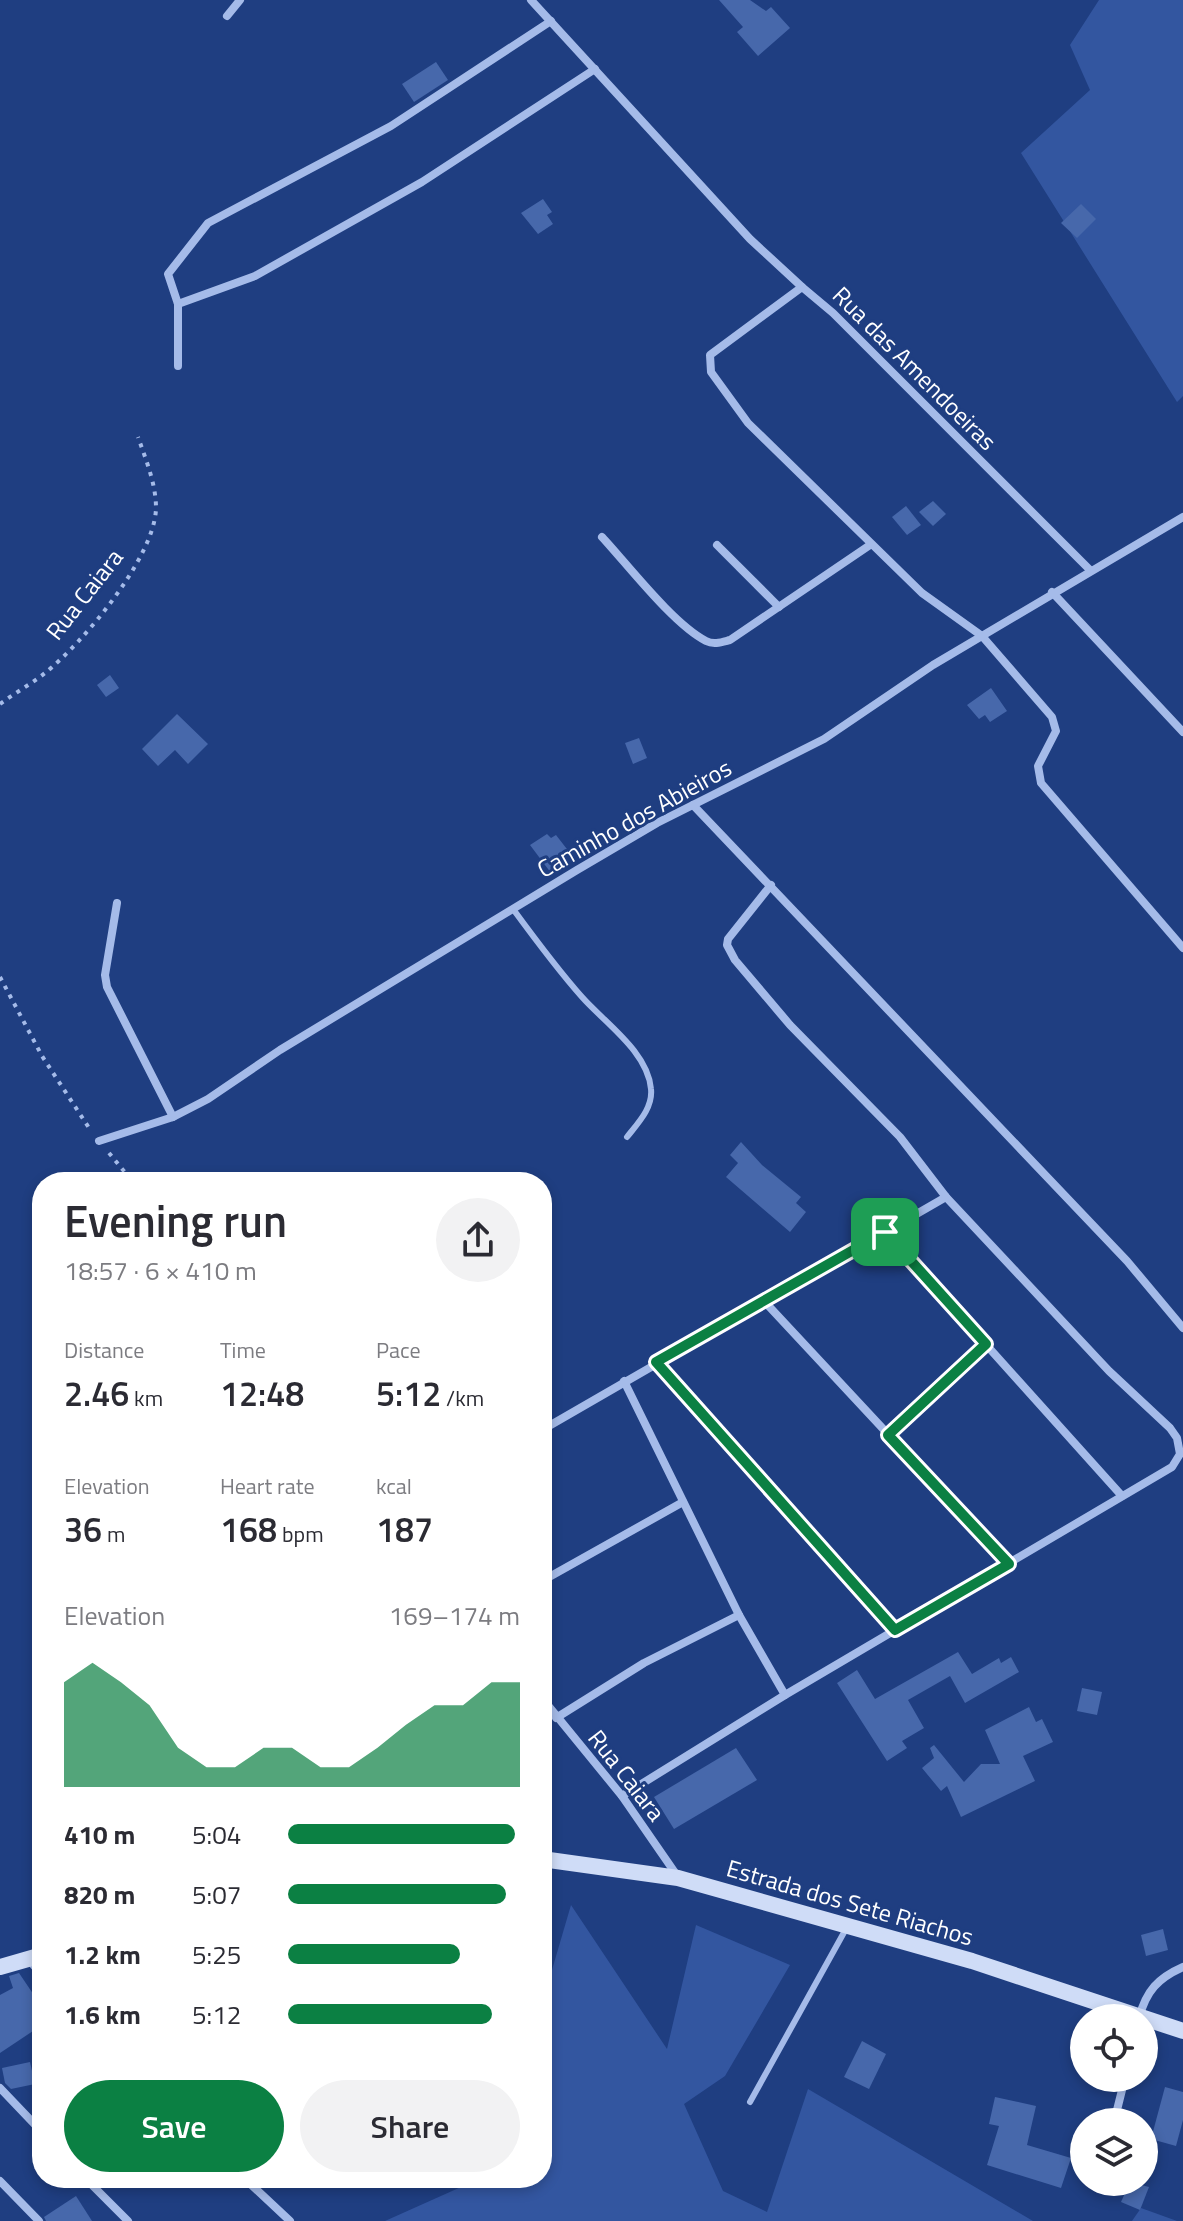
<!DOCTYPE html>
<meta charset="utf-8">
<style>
:root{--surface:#fff;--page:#f2f2f3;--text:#2b2b33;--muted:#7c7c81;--accent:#0b8043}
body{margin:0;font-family:"Titillium Web",sans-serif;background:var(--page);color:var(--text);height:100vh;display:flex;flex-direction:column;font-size:30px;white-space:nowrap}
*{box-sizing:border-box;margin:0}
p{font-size:26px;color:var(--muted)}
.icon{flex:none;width:44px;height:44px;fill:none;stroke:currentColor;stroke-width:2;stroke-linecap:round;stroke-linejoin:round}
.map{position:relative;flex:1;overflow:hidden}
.side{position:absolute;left:32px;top:1172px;width:520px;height:1016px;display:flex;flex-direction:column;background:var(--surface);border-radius:32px;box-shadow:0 4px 12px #0003}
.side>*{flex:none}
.buttons{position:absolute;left:1070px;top:2004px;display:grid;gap:16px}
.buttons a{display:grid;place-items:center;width:88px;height:88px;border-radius:50%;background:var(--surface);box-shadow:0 4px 12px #0003;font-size:40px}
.pin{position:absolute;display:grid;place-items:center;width:68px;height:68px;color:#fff;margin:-34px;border-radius:16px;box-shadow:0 4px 12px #0006}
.round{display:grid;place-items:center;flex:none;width:84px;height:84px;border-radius:42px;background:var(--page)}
.overview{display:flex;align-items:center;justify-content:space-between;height:136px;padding:0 32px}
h1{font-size:44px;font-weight:600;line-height:60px}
.metrics{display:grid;grid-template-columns:repeat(3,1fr);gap:12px;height:136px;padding:8px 32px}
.metrics div{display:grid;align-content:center}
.metrics b{font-size:34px;font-weight:600}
.metrics small{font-size:22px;font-weight:400}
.metrics p{font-size:22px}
.chart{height:224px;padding:16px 32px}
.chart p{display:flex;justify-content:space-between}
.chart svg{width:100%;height:144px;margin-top:8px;fill:var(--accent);opacity:.7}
.primary-button{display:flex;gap:16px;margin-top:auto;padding:16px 32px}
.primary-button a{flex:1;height:92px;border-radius:48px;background:var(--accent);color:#fff;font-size:32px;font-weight:600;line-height:92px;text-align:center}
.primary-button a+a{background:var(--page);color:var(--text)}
ul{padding:0 32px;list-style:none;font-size:26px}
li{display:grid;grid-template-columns:128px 96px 1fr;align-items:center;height:60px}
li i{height:20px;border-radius:10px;background:var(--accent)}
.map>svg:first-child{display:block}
.green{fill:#3356a0}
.building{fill:#4768ab}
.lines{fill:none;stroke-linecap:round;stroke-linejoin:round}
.path{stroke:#a5bbe9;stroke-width:4;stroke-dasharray:4 6;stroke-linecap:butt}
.lane{stroke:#a5bbe9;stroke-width:6}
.street{stroke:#a5bbe9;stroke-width:8}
.secondary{stroke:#cfdcf7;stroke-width:16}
.route-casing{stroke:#fff;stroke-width:16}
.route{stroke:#0b8043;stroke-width:10}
.labels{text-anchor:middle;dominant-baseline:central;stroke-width:6;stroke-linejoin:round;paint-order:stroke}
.street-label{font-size:24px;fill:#fff;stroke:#1f3e81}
</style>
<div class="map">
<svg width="1183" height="2221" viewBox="0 0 1183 2221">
<rect width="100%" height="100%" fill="#1f3e81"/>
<g class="green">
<polygon points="1099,0 1183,0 1183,396 1177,402 1021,153 1090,90 1070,45"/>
<polygon points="571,1905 667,2049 696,1925 790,1965 725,2076 684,2104 723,2191 767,2212 808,2089 1033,2221 385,2221 461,2187 454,2178 542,2178 542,2004"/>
<polygon points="1141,2208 1177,2221 1132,2221"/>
</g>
<g class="building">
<polygon points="719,0 750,0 766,11 771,7 790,28 758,56 737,32 743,27"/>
<polygon points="436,62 448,80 414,102 402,84"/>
<polygon points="543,199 552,212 547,215 553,224 538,234 521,213"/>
<polygon points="1081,204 1096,219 1077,238 1061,223"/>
<polygon points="933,501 946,514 933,526 919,512"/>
<polygon points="906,506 921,525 907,535 892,517"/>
<polygon points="110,675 119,688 106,697 97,685"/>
<polygon points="991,688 1007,711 990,722 985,715 979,719 967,705"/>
<polygon points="177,714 208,744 188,764 175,750 158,766 142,749"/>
<polygon points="639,738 647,758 633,764 625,743"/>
<polygon points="547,834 551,838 556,835 570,853 565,857 568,861 551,873 530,845"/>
<polygon points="741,1142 762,1165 801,1197 796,1203 806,1212 790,1232 726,1177 738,1163 730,1155"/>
<polygon points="958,1652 972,1674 999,1658 1001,1663 1011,1657 1019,1672 965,1703 950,1676 908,1700 924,1728 902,1741 907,1748 887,1761 837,1683 857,1670 875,1699"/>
<polygon points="1082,1688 1102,1692 1097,1715 1077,1711"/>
<polygon points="1029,1707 1036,1722 1042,1719 1053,1742 1023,1756 1035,1781 961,1817 947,1786 941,1791 922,1768 934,1758 930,1748 934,1745 964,1782 981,1764 1000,1764 985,1730"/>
<polygon points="736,1748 757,1780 674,1829 654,1797"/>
<polygon points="1163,1929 1168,1950 1146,1956 1141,1935"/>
<polygon points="19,1973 42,2007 42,2025 0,2053 0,1995 13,1988 9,1976"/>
<polygon points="862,2041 886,2054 869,2089 844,2077"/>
<polygon points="30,2062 35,2084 11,2089 5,2083 2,2068"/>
<polygon points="1165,2087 1183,2092 1183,2120 1176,2146 1151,2139"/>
<polygon points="995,2097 1036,2106 1027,2145 1071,2158 1061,2188 987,2165 999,2126 989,2124"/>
<polygon points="1130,2182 1149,2187 1140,2210 1121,2202"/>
<polygon points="76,2196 92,2221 46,2221 44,2217"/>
</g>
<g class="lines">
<g class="path">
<path d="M 0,704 C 15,693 31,684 45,673 C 83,643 155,557 156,508 C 156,484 146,460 138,437"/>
<polyline points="0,977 42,1056 91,1131"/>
<polyline points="109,1153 133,1182"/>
<polyline points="898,1425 977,1352"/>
</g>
<g class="lane">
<path d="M 513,909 C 535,939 557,969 582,997 C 605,1023 648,1052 651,1089 C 653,1108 638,1123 627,1137"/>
<polyline points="750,2102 847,1927"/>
</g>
<g class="street">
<polyline points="531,0 750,239 802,287"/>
<polyline points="227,16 240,0"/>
<polyline points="178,304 255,276 422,182 595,69"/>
<polyline points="178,366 178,304 168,274 208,223 391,126 551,21"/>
<path d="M 602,537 C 628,565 673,624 706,641 C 714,645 722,642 730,640 L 870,545"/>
<polyline points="717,545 779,607"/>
<polyline points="1090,570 833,313 802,287 710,355 711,372 748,423 922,593 982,636 1052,717 1056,731 1038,766 1041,783 1183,948"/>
<polyline points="1052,592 1183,732"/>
<polyline points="693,805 1127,1261 1183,1328"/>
<polyline points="117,903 105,975 107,987 173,1117"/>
<polyline points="99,1141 173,1117 208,1099 280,1050 577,870 657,823 824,739 933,665 1183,517"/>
<polyline points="885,1232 1122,1496"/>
<polyline points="764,1301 1009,1564"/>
<polyline points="656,1362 895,1630"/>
<polyline points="624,1381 739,1615 785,1695"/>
<polyline points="542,1430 946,1197"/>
<polyline points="542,1581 683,1502"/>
<polyline points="542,1698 622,1796 678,1877"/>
<polyline points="556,1718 644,1663 739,1615"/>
<polyline points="622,1796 785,1695 1172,1467 1180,1454 1177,1438 1170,1428 1109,1371 946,1197 900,1137 790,1025 735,960 727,945 728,939 771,885"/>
<polyline points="29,1960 42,1975"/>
<path d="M 1139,2018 C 1146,1991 1158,1978 1183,1967"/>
<polyline points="0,2088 42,2132"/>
<polyline points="1114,2122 1125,2078"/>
<polyline points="85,2178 128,2221"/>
<polyline points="244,2178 290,2221"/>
<polyline points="0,2181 39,2221"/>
</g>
<g class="secondary">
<polyline points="542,1859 678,1878 972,1961 1183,2031"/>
<polyline points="0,1967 42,1955"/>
</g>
</g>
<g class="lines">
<g class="route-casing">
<polygon id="route" points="885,1232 986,1344 888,1435 1009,1564 895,1630 656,1362"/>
</g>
<use href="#route" class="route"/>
</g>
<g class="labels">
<g class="street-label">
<text transform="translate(915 368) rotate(45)">Rua das Amendoeiras</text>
<text transform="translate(84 594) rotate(-52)">Rua Caiara</text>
<text transform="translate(634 818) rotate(-29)">Caminho dos Abieiros</text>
<text transform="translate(627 1775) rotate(52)">Rua Caiara</text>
<text transform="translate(850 1902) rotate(16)">Estrada dos Sete Riachos</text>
</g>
</g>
</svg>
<div class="buttons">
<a><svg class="icon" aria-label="locate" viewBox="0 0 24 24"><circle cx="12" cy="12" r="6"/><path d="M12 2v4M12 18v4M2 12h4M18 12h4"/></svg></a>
<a><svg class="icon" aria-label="layers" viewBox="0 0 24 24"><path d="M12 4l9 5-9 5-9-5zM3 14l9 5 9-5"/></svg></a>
</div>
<div class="pin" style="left:885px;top:1232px;background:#1e9e55"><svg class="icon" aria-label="arrive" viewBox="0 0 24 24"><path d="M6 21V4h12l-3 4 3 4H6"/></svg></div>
<section class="side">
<div class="overview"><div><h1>Evening run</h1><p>18:57 · 6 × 410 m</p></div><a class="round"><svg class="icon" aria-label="share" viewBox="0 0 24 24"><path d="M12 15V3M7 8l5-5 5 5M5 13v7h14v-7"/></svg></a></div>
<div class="metrics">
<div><p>Distance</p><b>2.46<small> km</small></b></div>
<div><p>Time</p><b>12:48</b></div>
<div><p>Pace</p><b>5:12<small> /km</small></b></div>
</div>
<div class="metrics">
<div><p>Elevation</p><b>36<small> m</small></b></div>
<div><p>Heart rate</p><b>168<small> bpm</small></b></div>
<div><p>kcal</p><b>187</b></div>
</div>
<div class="chart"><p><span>Elevation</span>169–174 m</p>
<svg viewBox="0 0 160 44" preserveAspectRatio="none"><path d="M0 44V12L10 6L20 12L30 19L40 32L50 38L60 38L70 32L80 32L90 38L100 38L110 32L120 25L130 19L140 19L150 12L160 12V44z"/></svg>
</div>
<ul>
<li><b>410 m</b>5:04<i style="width:98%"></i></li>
<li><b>820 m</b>5:07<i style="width:94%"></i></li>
<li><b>1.2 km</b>5:25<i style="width:74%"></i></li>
<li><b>1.6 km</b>5:12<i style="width:88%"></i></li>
</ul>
<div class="primary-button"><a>Save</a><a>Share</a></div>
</section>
</div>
